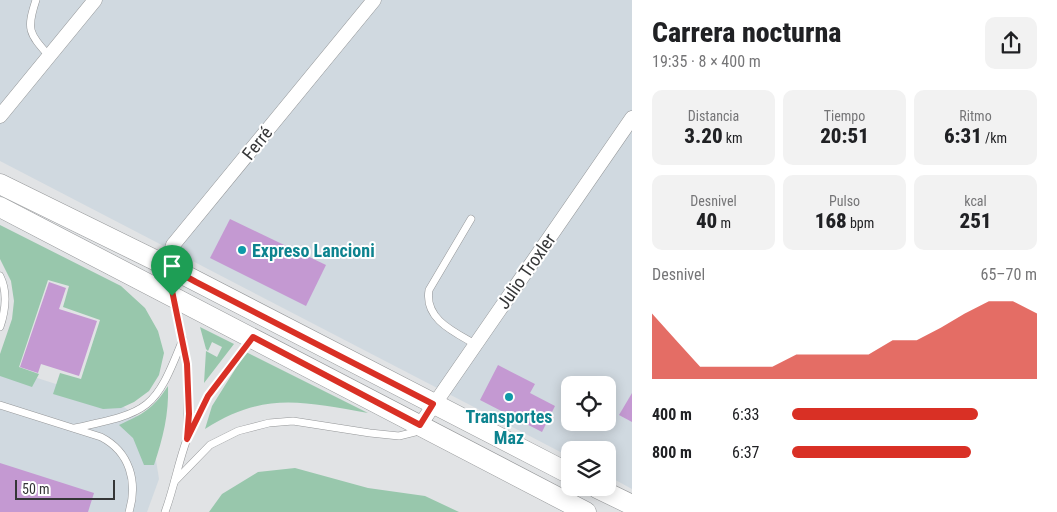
<!DOCTYPE html>
<html lang="es">
<meta charset="utf-8">
<style>
:root{--surface:#fff;--page:#f2f2f2;--text:#202124;--muted:#757577;--accent:#d93025}
body{margin:0;font-family:"Roboto Condensed",sans-serif;background:var(--page);color:var(--text);height:100vh;display:flex;flex-direction:column;font-size:19px;white-space:nowrap}
*{box-sizing:border-box;margin:0}
p{font-size:16px;color:var(--muted)}
.icon{flex:none;width:28px;height:28px;fill:none;stroke:currentColor;stroke-width:2;stroke-linecap:round;stroke-linejoin:round}
.map{position:relative;flex:1;overflow:hidden}
.drawer{display:flex;flex-direction:column;background:var(--surface);width:425px}
.drawer>*{flex:none}
.fabs{position:absolute;left:561px;top:376px;display:grid;gap:10px}
.fabs a{display:grid;place-items:center;width:55px;height:55px;border-radius:10px;background:var(--surface);box-shadow:0 2px 12px #0003;font-size:25px}
.scale{position:absolute;left:15px;bottom:12px;width:100px;box-sizing:border-box;padding-left:5px;border:2px solid #353637;border-top:0;font-size:14px;line-height:18px;white-space:nowrap;color:#353637;-webkit-text-stroke:4px #fff;paint-order:stroke}
.pin{position:absolute;display:grid;place-items:center;width:42px;height:42px;color:#fff;margin:-51px -21px;border-radius:50% 50% 50% 0;rotate:-45deg;box-shadow:0 0 5px #0007}
.pin .icon{rotate:45deg}
.round{display:grid;place-items:center;flex:none;width:52px;height:52px;border-radius:10px;background:var(--page)}
.head{display:flex;align-items:center;justify-content:space-between;height:85px;padding:0 20px}
h1{font-size:28px;font-weight:800;line-height:38px}
.stats{display:grid;grid-template-columns:repeat(3,1fr);gap:8px;height:85px;padding:5px 20px}
.stats div{display:grid;align-content:center;border-radius:10px;background:var(--page);text-align:center}
.stats b{font-size:21px;font-weight:800}
.stats small{font-size:14px;font-weight:400}
.stats p{font-size:14px}
.chart{height:140px;padding:10px 20px}
.chart p{display:flex;justify-content:space-between}
.chart svg{width:100%;height:90px;margin-top:5px;fill:var(--accent);opacity:.7}
ul{padding:0 20px;list-style:none;font-size:16px}
li{display:grid;grid-template-columns:80px 60px 1fr;align-items:center;height:38px}
li i{height:12px;border-radius:6px;background:var(--accent)}
main{display:flex;flex:1;min-height:0}
.map>svg:first-child{display:block}
.built{fill:#d0d9e0;fill-rule:evenodd}
.green{fill:#98c7ac}
.building{fill:#c499d2}
.lines{fill:none;stroke-linecap:round;stroke-linejoin:round}
.service-casing{stroke:#949698;stroke-width:8}
.minor-casing{stroke:#949698;stroke-width:15}
.secondary-casing{stroke:#949698;stroke-width:21}
.service{stroke:#fff;stroke-width:7}
.minor{stroke:#fff;stroke-width:14}
.secondary{stroke:#fff;stroke-width:20}
.route-casing{stroke:#fff;stroke-width:10}
.route{stroke:#d93025;stroke-width:6}
.culture-dot{fill:#0f9aa8;stroke:#fff;stroke-width:2}
.labels{text-anchor:middle;dominant-baseline:central;stroke-width:4;stroke-linejoin:round;paint-order:stroke}
.street-label{font-size:18px;fill:#353637;stroke:#fff}
.culture-label{font-size:18px;font-weight:bold;fill:#0d838f;stroke:#fff;text-anchor:start}
</style>
<main>
<div class="map">
<svg width="632" height="512" viewBox="0 0 632 512">
<rect width="100%" height="100%" fill="#e1e3e5"/>
<g class="built">
<path d="M 0,0 L 632,0 L 632,489 L 608,476 L 608,450 L 570,450 L 570,457 L 0,161 ZM 570,385 L 608,385 L 608,422 L 570,422 Z"/>
<polygon points="0,366 121,405 142,420 155,454 159,479 147,512 0,512"/>
</g>
<g class="green">
<polygon points="0,225 121,286 145,308 158,331 164,353 159,375 149,391 134,402 121,408 103,409 53,394 60,373 81,379 100,320 63,307 69,286 48,280 19,367 39,374 32,387 0,376 0,354 12,319 14,301 11,281 0,259"/>
<polygon points="200,327 234,344 204,383 206,351 217,357 222,347 212,342 208,351 206,349"/>
<path d="M 246,352 L 368,413 C 303,402 264,391 205,429 L 212,406 Z"/>
<path d="M 168,386 C 169,414 163,438 154,465 L 144,465 L 133,438 L 119,425 C 143,414 153,409 168,386 Z"/>
<polygon points="295,468 368,488 425,496 459,512 209,512 222,494 258,472"/>
</g>
<g class="building">
<polygon points="230,219 326,265 306,306 210,258"/>
<polygon points="49,282 66,288 59,309 97,321 79,376 41,364 38,373 20,367"/>
<polygon points="498,365 535,384 530,393 555,406 542,432 480,400"/>
<polygon points="632,393 632,422 619,415"/>
<polygon points="0,463 94,493 88,512 0,512"/>
</g>
<g class="lines">
<g class="service-casing">
<g id="service">
<path d="M 36,0 C 26,30 29,33 49,56"/>
<path d="M 471,219 L 429,290 C 424,319 454,332 475,344"/>
<path d="M 0,276 C 8,292 6,309 0,327"/>
<polyline points="174,301 187,364 187,434"/>
<path d="M 0,405 L 101,437 C 130,452 138,482 129,512"/>
<path d="M 75,428 C 150,412 155,410 183,339"/>
<polyline points="175,481 210,445 238,431 269,423 293,421 370,433 399,436 415,432 418,427"/>
<path d="M 165,512 C 174,488 178,463 187,439 C 201,401 226,370 251,340"/>
</g>
</g>
<g class="minor-casing">
<g id="minor">
<polyline points="0,116 95,0"/>
<polyline points="172,296 167,266 173,245 374,0"/>
<polyline points="420,425 632,118"/>
</g>
</g>
<g class="secondary-casing">
<g id="secondary">
<polyline points="0,184 167,266 570,474"/>
<polyline points="0,207 586,512"/>
<polyline points="597,488 632,505"/>
</g>
</g>
<use href="#service" class="service"/>
<use href="#minor" class="minor"/>
<use href="#secondary" class="secondary"/>
</g>
<g class="lines">
<g class="route-casing">
<polygon id="route" points="167,266 196,282 433,404 420,425 253,337 208,396 187,439 189,414 187,364"/>
</g>
<use href="#route" class="route"/>
</g>
<g class="culture-dot">
<circle cx="242" cy="250" r="5"/>
<circle cx="509" cy="397" r="5"/>
</g>
<g class="labels">
<g class="street-label">
<text transform="translate(257 143) rotate(-51)">Ferré</text>
<text transform="translate(526 271) rotate(-55)">Julio Troxler</text>
</g>
<g class="culture-label">
<text x="252" y="250">Expreso Lancioni</text>
<text x="509" y="416" text-anchor="middle">Transportes<tspan x="509" dy="21">Maz</tspan></text>
</g>
</g>
</svg>
<div class="fabs">
<a><svg class="icon" aria-label="locate" viewBox="0 0 24 24"><circle cx="12" cy="12" r="6"/><path d="M12 2v4M12 18v4M2 12h4M18 12h4"/></svg></a>
<a><svg class="icon" aria-label="layers" viewBox="0 0 24 24"><path d="M12 4l9 5-9 5-9-5zM3 14l9 5 9-5"/></svg></a>
</div>
<div class="scale">50 m</div>
<div class="pin" style="left:172px;top:296px;background:#1e9e55"><svg class="icon" aria-label="arrive" viewBox="0 0 24 24"><path d="M6 21V4h12l-3 4 3 4H6"/></svg></div>
</div>
<section class="drawer">
<div class="head"><div><h1>Carrera nocturna</h1><p>19:35 · 8 × 400 m</p></div><a class="round"><svg class="icon" aria-label="share" viewBox="0 0 24 24"><path d="M12 15V3M7 8l5-5 5 5M5 13v7h14v-7"/></svg></a></div>
<div class="stats">
<div><p>Distancia</p><b>3.20<small> km</small></b></div>
<div><p>Tiempo</p><b>20:51</b></div>
<div><p>Ritmo</p><b>6:31<small> /km</small></b></div>
</div>
<div class="stats">
<div><p>Desnivel</p><b>40<small> m</small></b></div>
<div><p>Pulso</p><b>168<small> bpm</small></b></div>
<div><p>kcal</p><b>251</b></div>
</div>
<div class="chart"><p><span>Desnivel</span>65–70 m</p>
<svg viewBox="0 0 160 44" preserveAspectRatio="none"><path d="M0 44V12L10 25L20 38L30 38L40 38L50 38L60 32L70 32L80 32L90 32L100 25L110 25L120 19L130 12L140 6L150 6L160 12V44z"/></svg>
</div>
<ul>
<li><b>400 m</b>6:33<i style="width:76%"></i></li>
<li><b>800 m</b>6:37<i style="width:73%"></i></li>
</ul>
</section>
</main>
